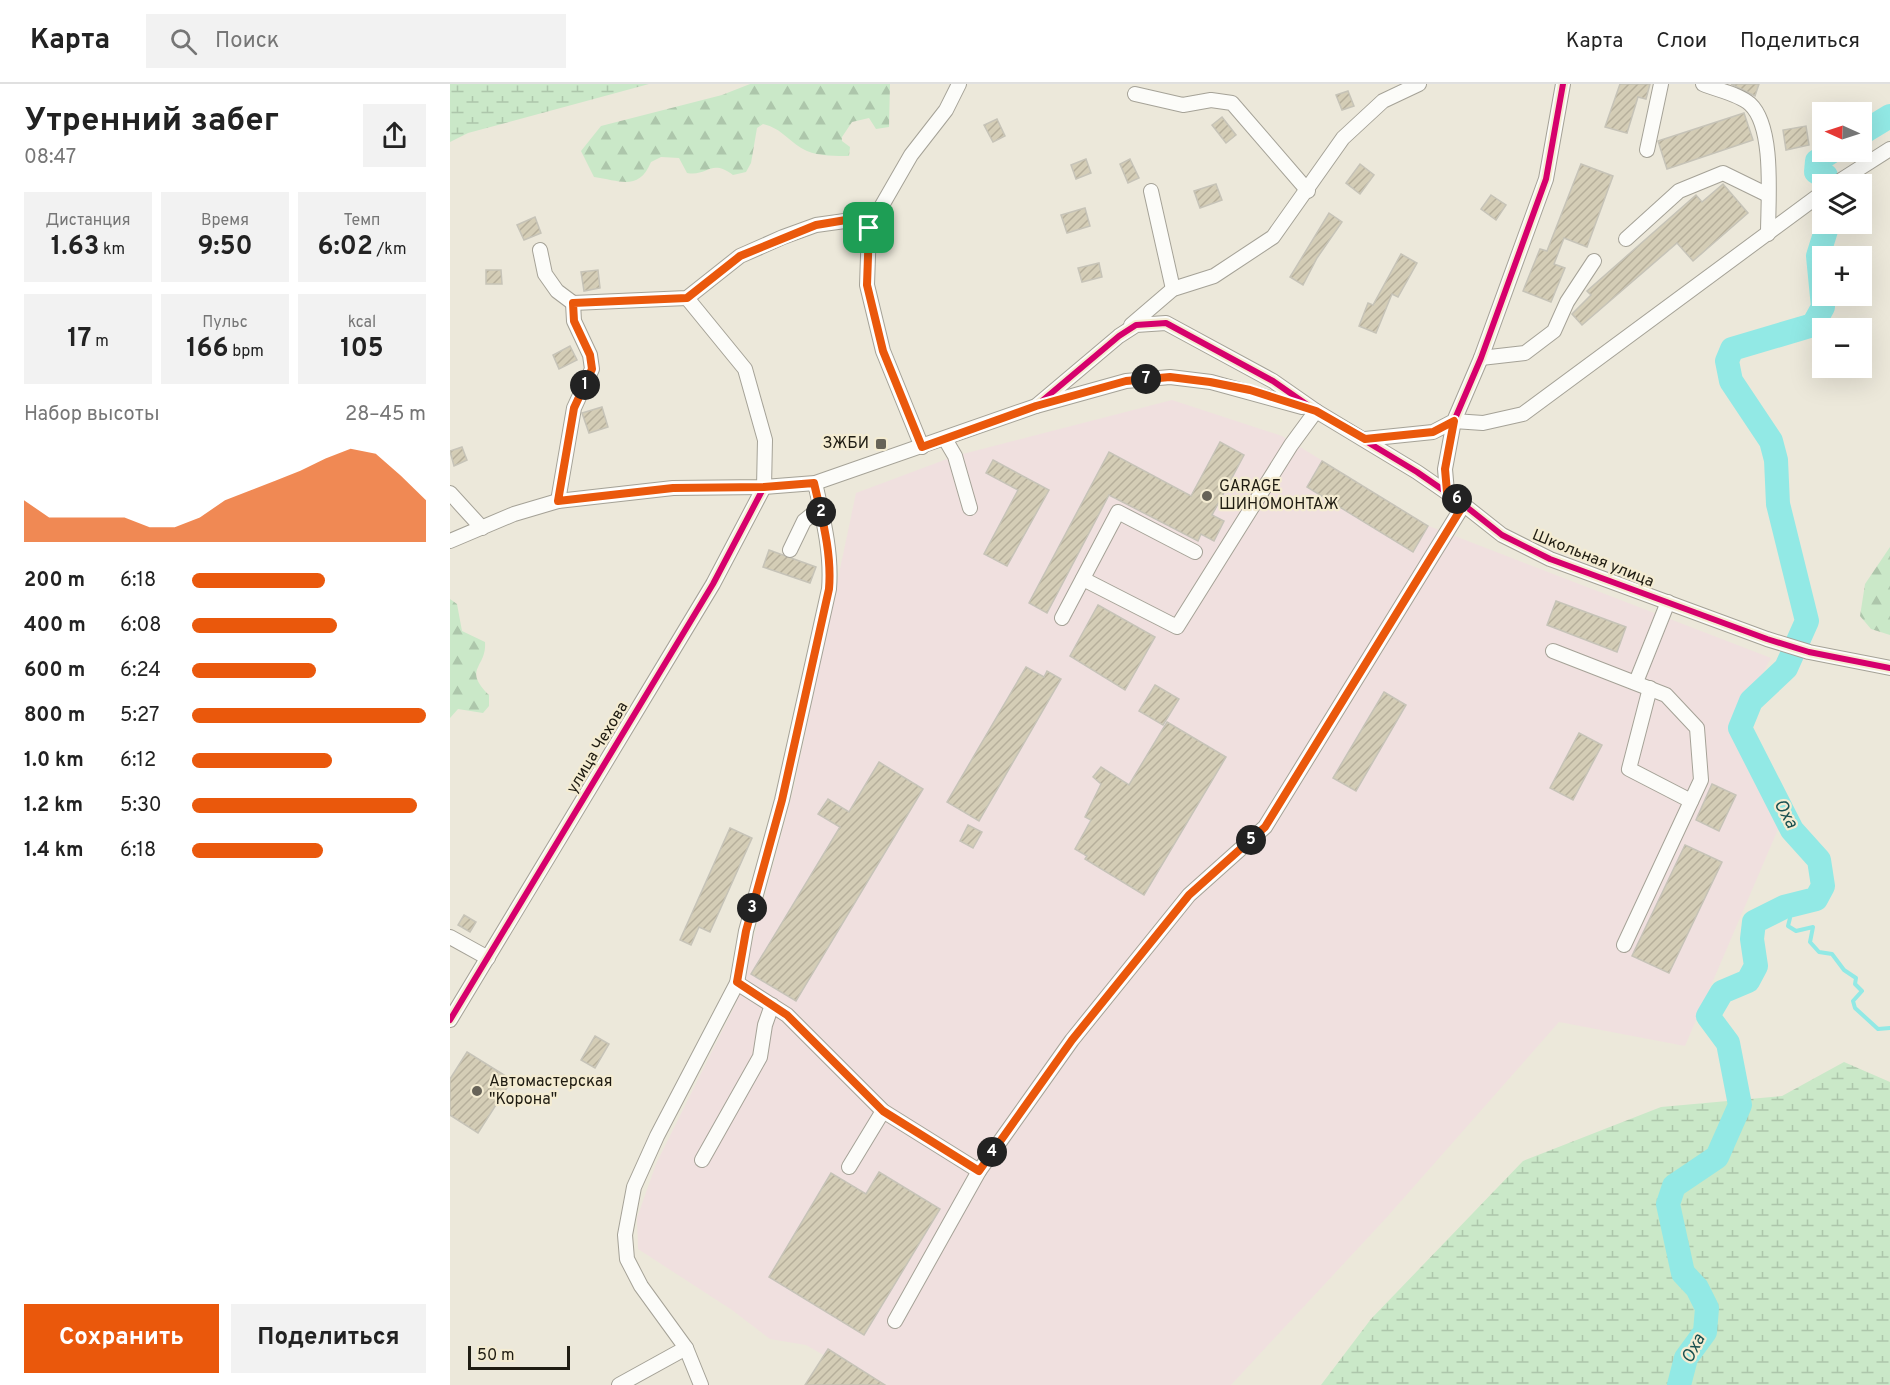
<!DOCTYPE html>
<html lang="ru">
<meta charset="utf-8">
<style>
:root{--surface:#fff;--page:#f2f2f2;--text:#222;--muted:#767676;--line:#e0e0e0;--accent:#ea580c}
body{margin:0;font-family:Overpass,sans-serif;background:var(--page);color:var(--text);height:100vh;display:flex;flex-direction:column;font-size:22px;white-space:nowrap}
*{box-sizing:border-box;margin:0}
p{font-size:20px;color:var(--muted)}
.icon{flex:none;width:33px;height:33px;fill:none;stroke:currentColor;stroke-width:2;stroke-linecap:round;stroke-linejoin:round}
.map{position:relative;flex:1;overflow:hidden}
.sheet{display:flex;flex-direction:column;background:var(--surface);width:450px}
.sheet>*{flex:none}
.needle{width:39px;rotate:273deg}
.tools{position:absolute;left:1362px;top:18px;display:grid;gap:12px}
.tools a{display:grid;place-items:center;width:60px;height:60px;border-radius:0px;background:var(--surface);box-shadow:0 6px 24px #0002;font-size:30px}
.scale{position:absolute;left:18px;bottom:15px;width:102px;box-sizing:border-box;padding-left:6px;border:3px solid #1f1c12;border-top:0;font-size:16px;line-height:21px;white-space:nowrap;color:#1f1c12;-webkit-text-stroke:4px #f4ecd2;paint-order:stroke}
.pin{position:absolute;display:grid;place-items:center;width:51px;height:51px;color:#fff;margin:-26px;border-radius:12px;box-shadow:0 3px 9px #0006}
.km{position:absolute;width:30px;height:30px;margin:-15px;border-radius:50%;background:#222;color:#fff;font-size:16px;line-height:30px;text-align:center}
.round{display:grid;place-items:center;flex:none;width:63px;height:63px;border-radius:0px;background:var(--page)}
.head{display:flex;align-items:center;justify-content:space-between;height:102px;padding:0 24px}
h1{font-size:33px;font-weight:700;line-height:45px}
.stats{display:grid;grid-template-columns:repeat(3,1fr);gap:9px;height:102px;padding:6px 24px}
.stats div{display:grid;align-content:center;border-radius:0px;background:var(--page);text-align:center}
.stats b{font-size:26px;font-weight:700}
.stats small{font-size:16px;font-weight:400}
.stats p{font-size:16px}
.chart{height:168px;padding:12px 24px}
.chart p{display:flex;justify-content:space-between}
.chart svg{width:100%;height:108px;margin-top:6px;fill:var(--accent);opacity:.7}
.cta{display:flex;gap:12px;margin-top:auto;padding:12px 24px}
.cta a{flex:1;height:69px;border-radius:0px;background:var(--accent);color:#fff;font-size:24px;font-weight:700;line-height:69px;text-align:center}
.cta a+a{background:var(--page);color:var(--text)}
ul{padding:0 24px;list-style:none;font-size:20px}
li{display:grid;grid-template-columns:96px 72px 1fr;align-items:center;height:45px}
li i{height:15px;border-radius:8px;background:var(--accent)}
header{display:flex;align-items:center;gap:36px;box-sizing:border-box;height:84px;padding:0 30px;background:var(--surface);border-bottom:2px solid var(--line)}
header strong{font-size:28px}
nav{display:flex;gap:33px;margin-inline-start:auto;font-size:21px}
.search{width:420px;height:54px;background:var(--page);display:flex;align-items:center;gap:15px;box-sizing:border-box;padding:0 21px;border-radius:0px;color:var(--muted);font-size:22px}
main{display:flex;flex:1;min-height:0}
.map>svg:first-child{display:block}
.industrial{fill:#f0e0df}
.forest{fill:url(#forest-firs)}
.wetland{fill:url(#wetland-marsh)}
.lines{fill:none;stroke-linecap:round;stroke-linejoin:round}
.stream{stroke:#92e9e5;stroke-width:4}
.river{stroke:#92e9e5;stroke-width:24}
.building{fill:url(#building-hatch);stroke:#c6c3b7;stroke-width:1.5}
.minor-casing{stroke:#a5a297;stroke-width:16}
.minor{stroke:#fcfcf9;stroke-width:14}
.cycleway-casing{stroke:#f4ecd2;stroke-width:10}
.cycleway{stroke:#d6006c;stroke-width:6}
.route-casing{stroke:#fff;stroke-width:12}
.route{stroke:#ea580c;stroke-width:8}
.poi-dot{fill:#676358;stroke:#f4ecd2;stroke-width:2}
.labels{text-anchor:middle;dominant-baseline:central;stroke-width:4.5;stroke-linejoin:round;paint-order:stroke}
.poi-label{font-size:16px;fill:#1f1c12;stroke:#f4ecd2;text-anchor:start}
.street-label{font-size:16px;fill:#1f1c12;stroke:#f4ecd2}
.water-label{font-size:18px;font-style:italic;fill:#185050;stroke:#f4ecd2}
</style>
<header>
<strong>Карта</strong>
<div class="search"><svg class="icon" aria-label="search" viewBox="0 0 24 24"><circle cx="10" cy="10" r="6"/><path d="M15 15l6 6"/></svg>Поиск</div>
<nav><a>Карта</a><a>Слои</a><a>Поделиться</a></nav>
</header>
<main>
<section class="sheet">
<div class="head"><div><h1>Утренний забег</h1><p>08:47</p></div><a class="round"><svg class="icon" aria-label="share" viewBox="0 0 24 24"><path d="M12 15V3M7 8l5-5 5 5M5 13v7h14v-7"/></svg></a></div>
<div class="stats">
<div><p>Дистанция</p><b>1.63<small> km</small></b></div>
<div><p>Время</p><b>9:50</b></div>
<div><p>Темп</p><b>6:02<small> /km</small></b></div>
</div>
<div class="stats">
<div><b>17<small> m</small></b></div>
<div><p>Пульс</p><b>166<small> bpm</small></b></div>
<div><p>kcal</p><b>105</b></div>
</div>
<div class="chart"><p><span>Набор высоты</span>28–45 m</p>
<svg viewBox="0 0 160 44" preserveAspectRatio="none"><path d="M0 44V27L10 34L20 34L30 34L40 34L50 38L60 38L70 34L80 27L90 23L100 19L110 15L120 10L130 6L140 8L150 17L160 27V44z"/></svg>
</div>
<ul>
<li><b>200 m</b>6:18<i style="width:57%"></i></li>
<li><b>400 m</b>6:08<i style="width:62%"></i></li>
<li><b>600 m</b>6:24<i style="width:53%"></i></li>
<li><b>800 m</b>5:27<i style="width:100%"></i></li>
<li><b>1.0 km</b>6:12<i style="width:60%"></i></li>
<li><b>1.2 km</b>5:30<i style="width:96%"></i></li>
<li><b>1.4 km</b>6:18<i style="width:56%"></i></li>
</ul>
<div class="cta"><a>Сохранить</a><a>Поделиться</a></div>
</section>
<div class="map">
<svg width="1440" height="1301" viewBox="0 0 1440 1301">
<defs>
<pattern id="forest-firs" width="22" height="20" patternUnits="userSpaceOnUse" patternTransform="scale(1.5)"><rect width="22" height="20" fill="#cae8c8"/><path d="M5 1l3.5 6h-7zM16 11l3.5 6h-7z" fill="#adc6ab"/></pattern>
<pattern id="wetland-marsh" width="20" height="14" patternUnits="userSpaceOnUse" patternTransform="scale(1.5)"><rect width="20" height="14" fill="#cae8c8"/><path d="M1 5h8M5 5V1M11 12h8M15 12V8" fill="none" stroke="#adc6ab"/></pattern>
<pattern id="building-hatch" width="6" height="6" patternUnits="userSpaceOnUse" patternTransform="scale(1.5)"><rect width="6" height="6" fill="#d4cdb6"/><path d="M-1 1l2-2M0 6l6-6M5 7l2-2" fill="none" stroke="#b6af9b"/></pattern>
</defs>
<rect width="100%" height="100%" fill="#ece8da"/>
<polygon class="industrial" points="722,316 832,352 979,442 1321,574 1288,637 1332,736 1235,962 1109,938 937,1133 781,1301 426,1301 356,1261 320,1255 282,1226 188,1165 187,1134 206,1080 286,919 344,703 406,409 505,372"/>
<g class="forest">
<path d="M 300,0 L 440,0 L 439,43 L 426,45 L 419,34 L 402,38 L 392,53 L 392,57 L 400,63 L 399,72 C 387,72 369,72 357,67 C 341,60 332,44 313,40 L 307,44 L 301,79 L 296,88 L 283,91 C 260,74 258,93 237,89 L 229,74 L 211,73 L 201,78 C 189,107 171,97 144,93 L 131,67 L 151,42 L 272,11 Z"/>
<polygon points="1440,463 1440,551 1421,545 1410,532 1415,500"/>
<path d="M 0,515 L 7,520 L 12,547 L 35,558 C 37,584 12,584 39,611 L 39,622 L 33,629 L 8,625 L 0,634 Z"/>
</g>
<g class="wetland">
<polygon points="0,0 199,0 18,49 0,58"/>
<polygon points="1394,978 1440,998 1440,1301 871,1301 921,1235 1073,1077 1211,1023 1332,1012"/>
</g>
<g class="lines">
<polyline class="stream" points="1334,823 1340,834 1338,842 1346,847 1363,843 1360,858 1369,868 1382,870 1394,886 1406,894 1405,900 1412,907 1403,917 1405,924 1428,945 1440,944"/>
<g class="river">
<polyline points="1412,49 1440,32"/>
<polyline points="1376,92 1366,88 1367,77 1381,68"/>
<polyline points="1229,1301 1236,1274 1255,1248 1257,1224 1247,1204 1233,1189 1218,1120 1224,1102 1267,1073 1290,1021 1278,959 1258,932 1272,908 1298,897 1306,882 1302,855 1304,838 1334,823 1366,815 1373,802 1369,776 1342,746 1290,644 1301,617 1336,584 1357,537 1328,420 1326,376 1321,357 1281,297 1277,277 1282,265 1363,241 1373,223 1368,172 1378,140"/>
</g>
</g>
<g class="building">
<polygon points="1170,0 1200,0 1196,15 1188,13 1177,49 1155,43"/>
<polygon points="1281,0 1309,0 1305,12"/>
<polygon points="898,7 904,22 892,26 886,11"/>
<polygon points="1294,29 1303,56 1217,85 1208,57"/>
<polygon points="772,33 786,51 776,59 762,41"/>
<polygon points="547,35 555,52 543,58 534,41"/>
<polygon points="1356,42 1359,61 1336,66 1333,46"/>
<polygon points="636,75 641,89 626,95 621,81"/>
<polygon points="680,75 689,94 678,99 670,80"/>
<polygon points="910,80 924,91 910,110 896,99"/>
<polygon points="1131,80 1163,92 1137,163 1114,154 1104,180 1115,184 1101,218 1073,207 1090,165 1097,167"/>
<polygon points="766,100 772,116 750,124 744,107"/>
<polygon points="1273,100 1298,129 1243,177 1227,159 1132,241 1122,230 1141,211 1137,207 1246,111 1252,118"/>
<polygon points="1041,111 1056,121 1046,136 1031,125"/>
<polygon points="635,124 640,142 617,149 611,131"/>
<polygon points="879,129 892,138 867,174 853,201 840,193"/>
<polygon points="85,133 91,149 74,156 67,141"/>
<polygon points="951,170 967,179 948,213 942,210 926,249 909,242 918,219 923,221"/>
<polygon points="649,179 652,193 632,198 628,184"/>
<polygon points="36,186 51,186 52,200 36,200"/>
<polygon points="148,186 150,204 134,207 131,188"/>
<polygon points="120,262 127,276 109,285 103,271"/>
<polygon points="152,323 158,343 139,349 132,329"/>
<polygon points="770,358 794,371 762,431 774,437 764,457 751,450 748,457 659,411 597,529 579,519 659,368 741,412"/>
<polygon points="12,363 17,376 4,382 0,367"/>
<polygon points="543,376 599,406 557,482 534,470 568,406 536,389"/>
<polygon points="872,377 978,442 963,468 857,403"/>
<polygon points="319,466 366,483 360,499 313,483"/>
<polygon points="1106,517 1176,543 1167,568 1097,541"/>
<polygon points="648,521 705,553 675,606 620,572"/>
<polygon points="576,583 594,593 597,587 611,595 529,737 497,718"/>
<polygon points="705,601 729,615 713,641 689,627"/>
<polygon points="934,608 956,621 906,707 883,694"/>
<polygon points="717,638 776,673 694,811 635,775 637,772 625,765 641,736 635,733 651,700 643,693 651,683 679,701"/>
<polygon points="1129,649 1152,661 1123,716 1100,704"/>
<polygon points="429,678 473,705 346,917 301,890 390,743 368,730 378,715 399,728"/>
<polygon points="1262,700 1286,711 1269,747 1246,736"/>
<polygon points="518,741 532,748 523,764 510,757"/>
<polygon points="280,744 302,754 260,848 249,843 241,861 230,856"/>
<polygon points="1235,761 1272,778 1219,889 1182,872"/>
<polygon points="14,831 26,838 20,848 8,841"/>
<polygon points="145,952 159,960 145,984 131,976"/>
<polygon points="17,968 62,996 28,1049 0,1031 0,995"/>
<polygon points="429,1088 490,1125 414,1251 319,1193 381,1089 416,1110"/>
<polygon points="378,1265 435,1301 355,1301"/>
</g>
<g class="lines">
<g class="minor-casing">
<g id="minor">
<path d="M 1253,0 C 1267,6 1289,10 1300,20 C 1325,43 1318,117 1318,150"/>
<polyline points="685,10 733,21 761,16 782,19 858,107"/>
<polyline points="1197,66 1211,0"/>
<polyline points="1385,100 1440,65"/>
<polyline points="701,107 723,205"/>
<polyline points="1176,155 1229,107 1273,89 1318,111"/>
<polyline points="90,166 95,190 107,207 123,219 237,214 290,172 333,153 366,141 402,136 419,144"/>
<polyline points="681,241 723,205 764,192 823,153 893,54 933,17 969,0"/>
<polyline points="1031,274 1075,269 1104,247 1117,218 1144,177"/>
<polyline points="586,322 669,252 686,241 716,239 823,297 866,327 967,388 1009,417 1052,451 1100,475 1317,555 1359,568 1440,584"/>
<polyline points="495,355 505,372 520,424"/>
<polyline points="915,355 983,348 1004,337 1031,274 1096,95 1113,0"/>
<polyline points="472,363 433,267 417,201 419,144 461,71 496,26 509,0"/>
<polyline points="997,408 995,385 1004,337 1033,339 1073,330 1372,109"/>
<polyline points="0,409 32,444"/>
<polyline points="108,417 124,324 142,285 140,271 124,237 123,219"/>
<polyline points="0,457 64,430 108,417 223,404 314,403 365,399 586,322 676,297 720,293 761,298 852,323"/>
<polyline points="340,466 354,437 370,424"/>
<polyline points="633,495 727,543 841,361 866,327"/>
<polyline points="612,534 668,428 745,468"/>
<polyline points="1103,567 1216,611 1247,644 1251,696 1174,861"/>
<polyline points="1186,598 1218,518"/>
<polyline points="1200,604 1179,685 1241,717"/>
<polyline points="0,853 38,874"/>
<polyline points="287,899 337,931 433,1027 529,1087 445,1237"/>
<polyline points="0,936 263,500 314,403 315,356 295,285 237,214"/>
<polyline points="252,1076 310,973 315,941 322,921"/>
<polyline points="399,1083 433,1027"/>
<polyline points="529,1087 622,956 739,811 815,743 1014,420"/>
<polyline points="169,1301 236,1264"/>
<path d="M 251,1301 L 236,1264 L 191,1202 L 177,1175 L 175,1151 L 184,1103 L 207,1052 L 287,899 L 296,847 L 332,716 L 379,505 C 382,469 373,434 365,399"/>
</g>
</g>
<use href="#minor" class="minor"/>
<g class="cycleway-casing">
<g id="cycleway">
<polyline points="586,322 669,252 686,241 716,239 823,297 866,327 967,388 1009,417 1052,451 1100,475 1317,555 1359,568 1440,584"/>
<polyline points="915,355 983,348 1004,337 1031,274 1096,95 1113,0"/>
<polyline points="0,936 263,500 314,403"/>
</g>
</g>
<use href="#cycleway" class="cycleway"/>
</g>
<g class="lines">
<g class="route-casing">
<path id="route" d="M 402,135 L 419,144 L 417,201 L 433,267 L 472,363 L 586,322 L 676,297 L 720,293 L 760,298 L 800,306 L 866,327 L 915,355 L 983,348 L 1004,337 L 995,385 L 997,408 L 1014,420 L 815,743 L 739,811 L 622,956 L 529,1087 L 433,1027 L 337,931 L 287,898 L 296,847 L 332,716 L 379,505 C 382,469 372,434 364,399 L 314,403 L 223,404 L 108,417 L 124,324 L 142,285 L 140,271 L 124,237 L 123,219 L 237,214 L 290,172 L 366,141 Z"/>
</g>
<use href="#route" class="route"/>
</g>
<g class="poi-dot">
<rect x="425" y="354" width="12" height="12" rx="3"/>
<circle cx="757" cy="412" r="6"/>
<circle cx="27" cy="1007" r="6"/>
</g>
<g class="labels">
<g class="poi-label">
<text x="419" y="360" text-anchor="end">ЗЖБИ</text>
<text x="769" y="403">GARAGE<tspan x="769" dy="18">ШИНОМОНТАЖ</tspan></text>
<text x="39" y="998">Автомастерская<tspan x="39" dy="18">"Корона"</tspan></text>
</g>
<g class="street-label">
<text transform="translate(1143 475) rotate(22)">Школьная улица</text>
<text transform="translate(148 664) rotate(-59)">улица Чехова</text>
</g>
<g class="water-label">
<text transform="translate(1335 730) rotate(61)">Оха</text>
<text transform="translate(1244 1265) rotate(-62)">Оха</text>
</g>
</g>
</svg>
<div class="tools">
<a><svg class="needle" viewBox="-14 -14 28 28"><path d="M0-13l5 13h-10z" fill="#e53935"/><path d="M0 13l5-13h-10z" fill="#767676"/></svg></a>
<a><svg class="icon" aria-label="layers" viewBox="0 0 24 24"><path d="M12 4l9 5-9 5-9-5zM3 14l9 5 9-5"/></svg></a>
<a>+</a>
<a>−</a>
</div>
<div class="scale">50 m</div>
<div class="pin" style="left:419px;top:144px;background:#1e9e55"><svg class="icon" aria-label="arrive" viewBox="0 0 24 24"><path d="M6 21V4h12l-3 4 3 4H6"/></svg></div>
<b class="km" style="left:135px;top:301px">1</b>
<b class="km" style="left:371px;top:428px">2</b>
<b class="km" style="left:302px;top:824px">3</b>
<b class="km" style="left:542px;top:1068px">4</b>
<b class="km" style="left:801px;top:756px">5</b>
<b class="km" style="left:1007px;top:415px">6</b>
<b class="km" style="left:696px;top:295px">7</b>
</div>
</main>
